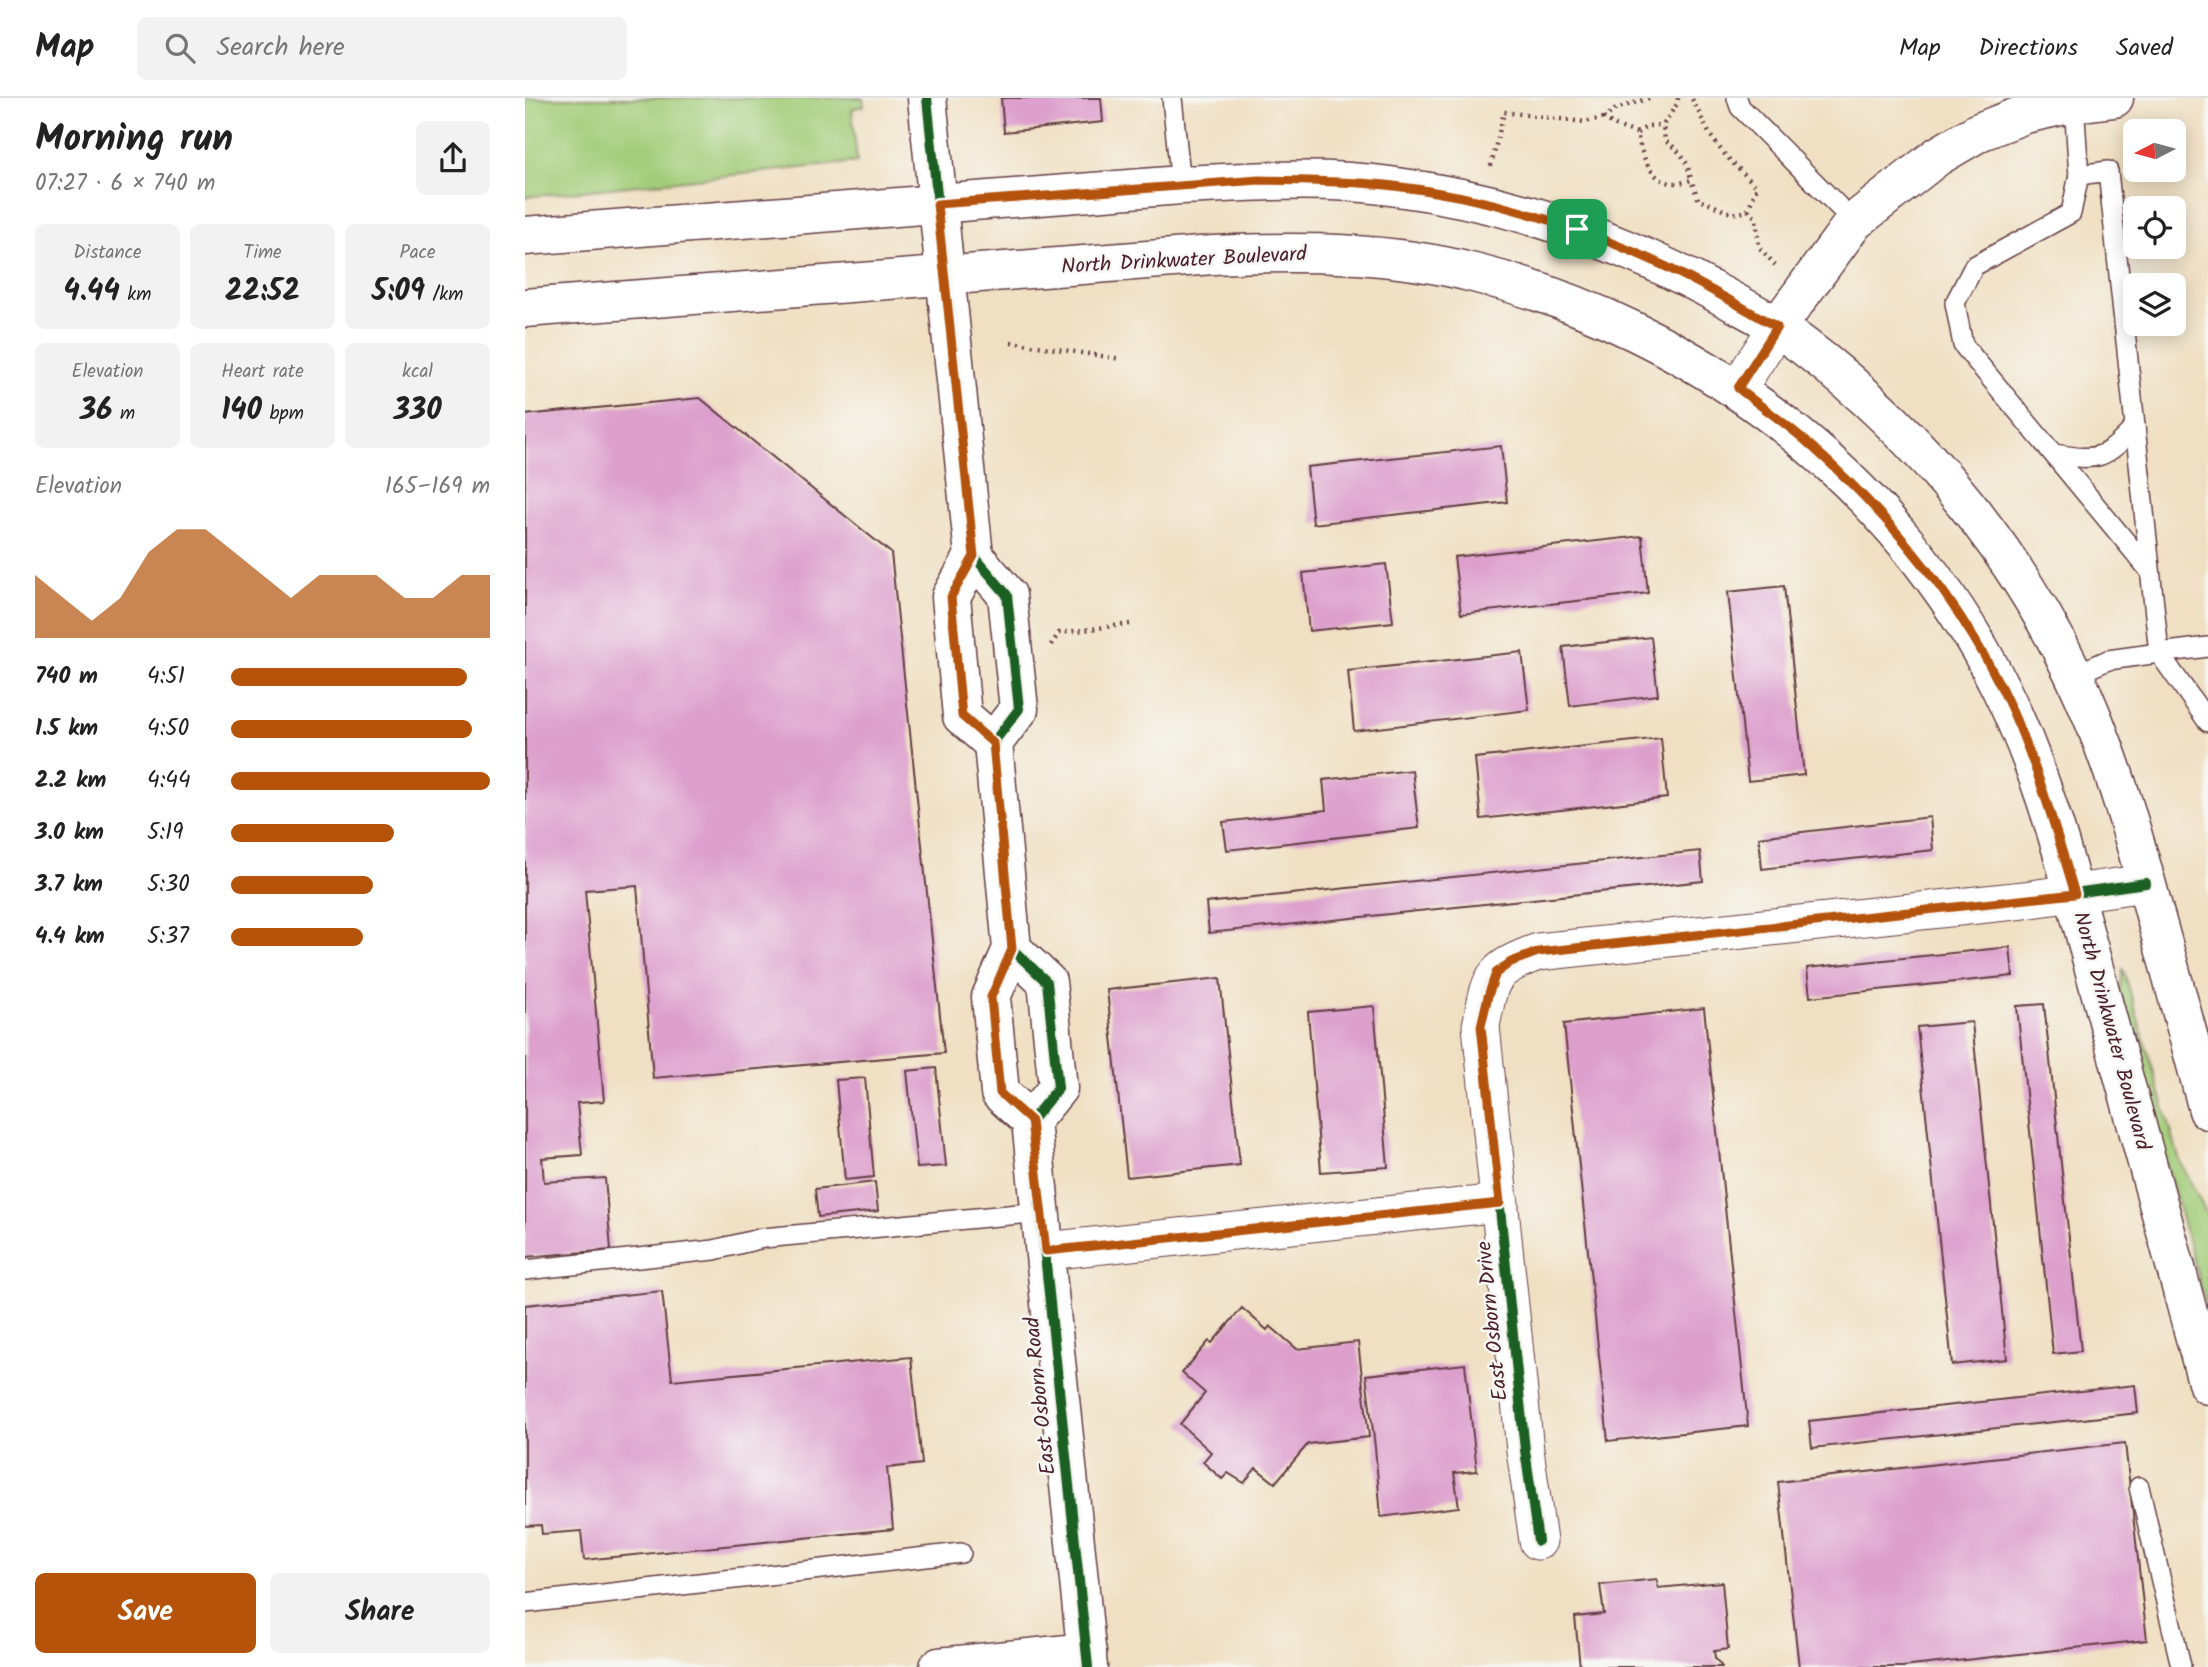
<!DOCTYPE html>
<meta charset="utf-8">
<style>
:root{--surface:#fff;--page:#f2f2f2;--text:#222;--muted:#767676;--line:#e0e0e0;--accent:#b45309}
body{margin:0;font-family:Kalam,sans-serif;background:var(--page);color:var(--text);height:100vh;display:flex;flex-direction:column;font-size:26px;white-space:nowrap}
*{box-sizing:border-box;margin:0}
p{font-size:23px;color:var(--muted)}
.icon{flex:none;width:38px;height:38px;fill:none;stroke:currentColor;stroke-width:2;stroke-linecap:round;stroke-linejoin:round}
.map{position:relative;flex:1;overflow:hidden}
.side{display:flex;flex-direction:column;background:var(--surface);width:525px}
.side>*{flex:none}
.needle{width:46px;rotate:264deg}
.controls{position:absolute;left:1598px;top:21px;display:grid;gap:14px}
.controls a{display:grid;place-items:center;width:63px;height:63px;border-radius:10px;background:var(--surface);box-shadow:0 4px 18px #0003;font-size:35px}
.pin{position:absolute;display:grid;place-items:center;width:60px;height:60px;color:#fff;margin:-30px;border-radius:14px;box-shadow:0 4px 10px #0006}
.round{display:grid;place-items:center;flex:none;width:74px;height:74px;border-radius:10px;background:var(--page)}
.summary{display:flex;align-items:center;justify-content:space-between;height:119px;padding:0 35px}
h1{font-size:38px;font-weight:600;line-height:52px}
.metrics{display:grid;grid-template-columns:repeat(3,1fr);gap:10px;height:119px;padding:7px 35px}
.metrics div{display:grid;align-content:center;border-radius:10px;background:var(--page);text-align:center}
.metrics b{font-size:30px;font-weight:600}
.metrics small{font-size:19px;font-weight:400}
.metrics p{font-size:19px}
.chart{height:196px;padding:14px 35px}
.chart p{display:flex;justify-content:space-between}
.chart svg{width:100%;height:126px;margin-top:7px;fill:var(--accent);opacity:.7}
.cta{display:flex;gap:14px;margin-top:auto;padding:14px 35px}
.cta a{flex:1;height:80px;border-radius:10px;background:var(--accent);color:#fff;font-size:28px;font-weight:600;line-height:80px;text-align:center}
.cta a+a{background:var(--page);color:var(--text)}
ul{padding:0 35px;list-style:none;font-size:23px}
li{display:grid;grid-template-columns:112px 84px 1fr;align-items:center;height:52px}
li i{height:18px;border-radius:9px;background:var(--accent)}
header{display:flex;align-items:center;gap:42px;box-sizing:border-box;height:98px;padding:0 35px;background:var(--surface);border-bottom:2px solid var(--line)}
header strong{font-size:33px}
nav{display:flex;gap:38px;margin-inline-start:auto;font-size:24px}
.search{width:490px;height:63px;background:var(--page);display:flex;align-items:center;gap:18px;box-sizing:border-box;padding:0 24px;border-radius:10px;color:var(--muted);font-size:26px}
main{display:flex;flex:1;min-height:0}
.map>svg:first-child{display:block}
.green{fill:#a2cc78;stroke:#767652;stroke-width:2}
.building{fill:#dda0cd}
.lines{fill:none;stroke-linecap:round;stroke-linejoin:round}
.lane-casing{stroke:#633c42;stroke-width:22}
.street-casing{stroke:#633c42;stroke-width:39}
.secondary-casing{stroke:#633c42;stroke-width:41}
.primary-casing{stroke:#633c42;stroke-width:41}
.path{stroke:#633c42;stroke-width:4.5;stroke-dasharray:2 5;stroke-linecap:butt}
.lane{stroke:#fff;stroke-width:19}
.street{stroke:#fff;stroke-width:37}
.secondary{stroke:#fff;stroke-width:38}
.primary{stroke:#fff;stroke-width:38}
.cycleway-casing{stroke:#f6f6f2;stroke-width:15}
.cycleway{stroke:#1b5e20;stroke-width:10}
.route-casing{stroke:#fff;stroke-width:14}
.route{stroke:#b45309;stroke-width:9}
.labels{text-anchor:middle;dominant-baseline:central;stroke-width:5;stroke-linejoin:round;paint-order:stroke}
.street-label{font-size:21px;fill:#4a1f2b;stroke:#f6f6f2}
</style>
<header>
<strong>Map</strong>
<div class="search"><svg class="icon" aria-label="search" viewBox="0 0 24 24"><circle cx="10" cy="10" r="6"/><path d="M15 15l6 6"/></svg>Search here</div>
<nav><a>Map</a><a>Directions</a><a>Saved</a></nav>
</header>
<main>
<section class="side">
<div class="summary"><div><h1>Morning run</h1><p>07:27 · 6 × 740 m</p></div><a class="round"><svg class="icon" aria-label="share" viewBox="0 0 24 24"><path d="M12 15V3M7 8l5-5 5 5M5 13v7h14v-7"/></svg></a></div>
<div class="metrics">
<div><p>Distance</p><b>4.44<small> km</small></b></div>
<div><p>Time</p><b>22:52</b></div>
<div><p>Pace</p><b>5:09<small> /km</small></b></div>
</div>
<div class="metrics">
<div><p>Elevation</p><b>36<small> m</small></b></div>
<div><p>Heart rate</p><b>140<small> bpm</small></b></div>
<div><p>kcal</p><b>330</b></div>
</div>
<div class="chart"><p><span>Elevation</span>165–169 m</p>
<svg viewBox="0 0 160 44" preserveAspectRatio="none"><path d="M0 44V22L10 30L20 38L30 30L40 14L50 6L60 6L70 14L80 22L90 30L100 22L110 22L120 22L130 30L140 30L150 22L160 22V44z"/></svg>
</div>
<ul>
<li><b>740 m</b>4:51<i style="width:91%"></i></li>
<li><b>1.5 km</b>4:50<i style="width:93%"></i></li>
<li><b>2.2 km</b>4:44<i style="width:100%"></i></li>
<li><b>3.0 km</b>5:19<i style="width:63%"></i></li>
<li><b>3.7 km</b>5:30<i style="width:55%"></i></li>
<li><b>4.4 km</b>5:37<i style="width:51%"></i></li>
</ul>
<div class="cta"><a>Save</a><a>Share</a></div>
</section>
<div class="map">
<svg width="1683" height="1569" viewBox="0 0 1683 1569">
<rect width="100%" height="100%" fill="#f6f6f2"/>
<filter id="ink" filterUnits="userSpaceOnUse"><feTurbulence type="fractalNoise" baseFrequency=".0143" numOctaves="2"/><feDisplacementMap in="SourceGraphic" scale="14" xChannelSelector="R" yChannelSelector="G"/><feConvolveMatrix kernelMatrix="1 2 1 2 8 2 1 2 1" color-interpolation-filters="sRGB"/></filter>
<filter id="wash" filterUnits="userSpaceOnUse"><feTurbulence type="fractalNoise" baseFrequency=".00686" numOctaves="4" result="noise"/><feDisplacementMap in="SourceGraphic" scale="28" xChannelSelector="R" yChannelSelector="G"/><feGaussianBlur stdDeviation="1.57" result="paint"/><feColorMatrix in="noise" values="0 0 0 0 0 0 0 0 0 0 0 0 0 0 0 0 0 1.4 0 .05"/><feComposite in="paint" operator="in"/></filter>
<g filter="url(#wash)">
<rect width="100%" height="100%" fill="#f0e0c3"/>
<g class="green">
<polygon points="0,0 338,0 339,8 327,11 332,64 0,99"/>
<polygon points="1598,870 1655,1063 1683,1119 1683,1214 1608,947 1595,892"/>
</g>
<g id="blocks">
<g class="building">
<polygon points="476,0 576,0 578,24 479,34"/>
<polygon points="175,300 366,455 419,955 128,980 112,788 60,792 79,1003 52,1005 57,1057 17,1060 19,1084 80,1080 86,1152 0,1159 0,317"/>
<polygon points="976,348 982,404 788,426 782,369"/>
<polygon points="1117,438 1123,495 936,516 929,459"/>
<polygon points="861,466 868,524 784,533 778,475"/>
<polygon points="1259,488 1279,677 1223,683 1203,494"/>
<polygon points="1126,539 1133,597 1045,608 1038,549"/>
<polygon points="997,554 1004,612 829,633 823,573"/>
<polygon points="1136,640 1142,700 956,721 950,660"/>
<polygon points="887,672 894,730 702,752 698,724 801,712 798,682"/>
<polygon points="1405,719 1408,752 1237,771 1234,739"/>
<polygon points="1175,753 1178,783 684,835 681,805"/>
<polygon points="1485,849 1488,878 1285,899 1282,870"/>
<polygon points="695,880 715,1067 602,1079 582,892"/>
<polygon points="1519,906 1556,1253 1528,1256 1492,908"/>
<polygon points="849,908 863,1069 796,1074 783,914"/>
<polygon points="1179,910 1223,1328 1083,1343 1039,926"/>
<polygon points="1447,924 1482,1261 1427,1267 1392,929"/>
<polygon points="411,970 421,1068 392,1070 382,973"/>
<polygon points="340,980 349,1079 320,1082 311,982"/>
<polygon points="350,1084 353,1113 293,1119 290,1091"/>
<polygon points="137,1193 147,1282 386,1259 397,1366 362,1370 368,1431 59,1462 56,1433 17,1436 16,1427 0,1428 0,1207"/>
<polygon points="717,1210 742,1232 745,1228 772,1251 833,1244 844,1339 783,1346 750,1385 731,1370 719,1385 703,1375 697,1381 678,1364 686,1354 655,1326 680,1295 657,1275 684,1243 687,1245"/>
<polygon points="940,1266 952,1373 929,1375 934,1409 856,1419 850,1349 841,1277"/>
<polygon points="1610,1287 1613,1315 1287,1350 1284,1323"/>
<polygon points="1600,1345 1622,1542 1377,1569 1274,1569 1253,1384"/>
<polygon points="1132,1481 1133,1490 1197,1484 1203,1551 1189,1553 1190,1560 1197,1569 1055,1569 1050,1519 1079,1516 1075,1487"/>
</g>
</g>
</g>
<g filter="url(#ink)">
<use href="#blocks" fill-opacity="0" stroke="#633c42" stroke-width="2"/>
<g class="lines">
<g class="lane-casing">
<g id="lane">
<polyline points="647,0 656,87"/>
<polyline points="1212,0 1215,9 1329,124"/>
<polyline points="1549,5 1554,79"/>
<path d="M 1529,356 C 1573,363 1579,362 1610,329"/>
<path d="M 1625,473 L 1438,247 L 1430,205 L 1449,168 L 1546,115 L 1554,77 L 1583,73 C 1600,234 1617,394 1634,555 L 1683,549"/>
<polyline points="1549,577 1583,562 1634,555 1683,624"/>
<polyline points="0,1172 189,1152 238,1140 516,1114"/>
<polyline points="1614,1389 1656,1568"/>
<polyline points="0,1505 436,1455"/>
</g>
</g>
<g class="street-casing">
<g id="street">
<polyline points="1213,290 1252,229"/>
<polyline points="521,1153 975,1105"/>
<path d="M 1013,1443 L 1000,1352 L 956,928 C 966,879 964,872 1013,854 L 1499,802 L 1621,785"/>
</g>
</g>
<g class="secondary-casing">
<g id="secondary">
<polyline points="402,0 449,458 482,497 494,611 468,645 487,851 466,899 475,995 506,1023 563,1569"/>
<polyline points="1252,229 1329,124 1413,58 1454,34 1500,16 1549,5 1589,0"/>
<polyline points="449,458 426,499 437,618 468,645"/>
<polyline points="487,851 522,884 533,990 506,1023"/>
<polyline points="414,1569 562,1554"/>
</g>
</g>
<g class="primary-casing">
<g id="primary">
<path d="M 0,138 L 656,87 C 726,84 795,78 865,88 C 984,103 1096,142 1201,200 C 1219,210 1238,219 1255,231 C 1379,318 1482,439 1548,575 C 1585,652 1608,735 1630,817 C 1648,882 1666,947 1683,1012"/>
<path d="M 0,210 L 688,157 C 775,153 864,153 949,175 C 1173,231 1373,382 1476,591 C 1525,690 1549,798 1578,904 C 1612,1031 1648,1159 1683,1287"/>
</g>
</g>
<g class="path">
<path d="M 1124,0 L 1091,11 L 1079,20 L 1091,28 L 1112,35 C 1118,64 1130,95 1166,82 L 1174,103 C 1193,105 1203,122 1223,112 L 1232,89 L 1200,57 L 1185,37 L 1167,1 L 1163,0"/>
<path d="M 1153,0 L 1152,6 L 1138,27 L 1140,43 C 1156,53 1163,63 1166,82"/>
<polyline points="1112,35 1123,28 1138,27"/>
<polyline points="966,68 979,14 1059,24 1079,20"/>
<polyline points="1223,112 1231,120 1234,149 1250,167"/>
<polyline points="486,244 596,261"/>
<polyline points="526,547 534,535 605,526"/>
</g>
<use href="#lane" class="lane"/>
<use href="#street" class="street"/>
<use href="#secondary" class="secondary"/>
<use href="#primary" class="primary"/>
<g class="cycleway-casing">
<g id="cycleway">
<polyline points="402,0 449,458 482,497 494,611 468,645 487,851 466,899 475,995 506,1023 563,1569"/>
<polyline points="449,458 426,499 437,618 468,645"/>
<polyline points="487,851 522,884 533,990 506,1023"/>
<path d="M 1013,1443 L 1000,1352 L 956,928 C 966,879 964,872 1013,854 L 1499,802 L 1621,785"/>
</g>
</g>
<use href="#cycleway" class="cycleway"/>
</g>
</g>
<g class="lines" filter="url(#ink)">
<g class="route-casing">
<path id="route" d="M 734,82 C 776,83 819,83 861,87 C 946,96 1033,121 1111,155 C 1160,176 1206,203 1252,229 L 1213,290 C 1236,309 1262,326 1284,346 C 1362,415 1430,497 1477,591 C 1509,656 1529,726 1550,796 L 1013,854 L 986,864 L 971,875 L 963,898 L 956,928 L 975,1105 L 521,1153 L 506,1023 L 475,995 L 466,899 L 487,851 L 468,645 L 437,618 L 426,499 L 449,458 L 412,106 Z"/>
</g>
<use href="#route" class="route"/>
</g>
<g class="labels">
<g class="street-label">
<text transform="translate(659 163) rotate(-3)">North Drinkwater Boulevard</text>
<text transform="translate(1586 933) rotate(75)">North Drinkwater Boulevard</text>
<text transform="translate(968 1223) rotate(-96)">East Osborn Drive</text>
<text transform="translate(516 1298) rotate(-96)">East Osborn Road</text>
</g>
</g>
</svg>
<div class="controls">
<a><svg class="needle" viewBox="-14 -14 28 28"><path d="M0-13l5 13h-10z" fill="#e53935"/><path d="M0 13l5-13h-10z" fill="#767676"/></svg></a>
<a><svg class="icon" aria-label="locate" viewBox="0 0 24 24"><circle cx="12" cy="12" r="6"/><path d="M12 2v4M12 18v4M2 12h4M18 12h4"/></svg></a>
<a><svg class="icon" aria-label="layers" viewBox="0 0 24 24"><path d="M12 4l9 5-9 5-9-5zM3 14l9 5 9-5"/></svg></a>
</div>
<div class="pin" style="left:1052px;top:131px;background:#1e9e55"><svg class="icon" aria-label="arrive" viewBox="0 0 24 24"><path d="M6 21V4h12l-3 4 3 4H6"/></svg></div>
</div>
</main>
